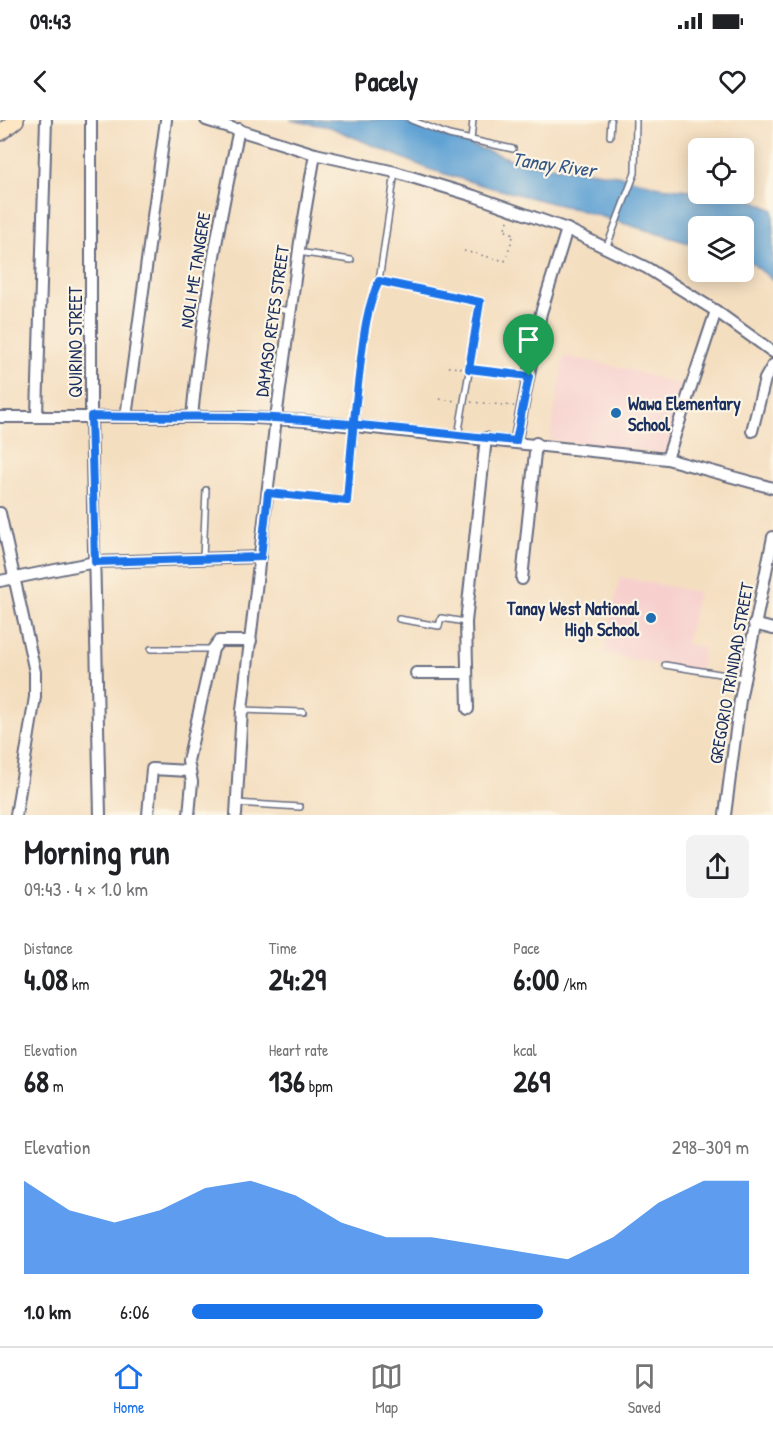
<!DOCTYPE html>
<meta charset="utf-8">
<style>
:root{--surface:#fff;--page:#f2f2f2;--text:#202124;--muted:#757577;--line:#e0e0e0;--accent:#1a73e8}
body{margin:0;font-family:"Patrick Hand",sans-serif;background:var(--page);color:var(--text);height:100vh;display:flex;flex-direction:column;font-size:22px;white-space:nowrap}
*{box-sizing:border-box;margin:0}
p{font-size:20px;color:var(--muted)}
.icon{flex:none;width:33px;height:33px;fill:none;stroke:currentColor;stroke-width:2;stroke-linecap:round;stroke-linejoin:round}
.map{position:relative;height:695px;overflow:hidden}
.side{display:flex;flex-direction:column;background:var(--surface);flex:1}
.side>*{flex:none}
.fabs{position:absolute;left:688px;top:18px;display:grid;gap:12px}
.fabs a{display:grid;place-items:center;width:66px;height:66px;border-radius:9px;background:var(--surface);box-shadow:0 3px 15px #0003;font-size:30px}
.pin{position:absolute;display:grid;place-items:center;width:51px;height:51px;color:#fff;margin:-62px -26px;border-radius:50% 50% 50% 0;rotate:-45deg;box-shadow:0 0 6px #0007}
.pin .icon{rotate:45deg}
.round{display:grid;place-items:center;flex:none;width:63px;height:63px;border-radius:9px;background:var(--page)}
.summary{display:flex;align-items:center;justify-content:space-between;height:102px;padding:0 24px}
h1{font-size:33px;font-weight:800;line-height:45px}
.metrics{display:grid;grid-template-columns:repeat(3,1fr);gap:9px;height:102px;padding:6px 24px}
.metrics div{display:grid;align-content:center}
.metrics b{font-size:30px;font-weight:800}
.metrics small{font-size:16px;font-weight:400}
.metrics p{font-size:16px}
.chart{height:168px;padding:12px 24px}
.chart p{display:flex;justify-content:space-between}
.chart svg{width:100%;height:108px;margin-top:6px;fill:var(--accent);opacity:.7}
ul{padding:0 24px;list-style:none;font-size:20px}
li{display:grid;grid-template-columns:96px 72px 1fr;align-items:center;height:45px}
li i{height:15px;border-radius:8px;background:var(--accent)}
.status{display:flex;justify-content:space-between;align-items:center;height:42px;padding:0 30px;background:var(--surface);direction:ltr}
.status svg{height:16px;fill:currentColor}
header{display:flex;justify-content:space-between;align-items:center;height:78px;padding:0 24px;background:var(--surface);font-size:27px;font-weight:800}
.menu{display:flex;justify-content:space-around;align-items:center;height:84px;border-top:2px solid var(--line);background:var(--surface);font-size:16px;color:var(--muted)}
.menu a{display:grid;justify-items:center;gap:3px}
.menu .selected{color:var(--accent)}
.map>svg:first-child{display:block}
.built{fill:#f7d0ce}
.water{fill:#61a2d4;stroke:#3e6899;stroke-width:1.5}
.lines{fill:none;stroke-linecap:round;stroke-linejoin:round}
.lane-casing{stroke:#676c80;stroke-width:8}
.street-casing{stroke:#676c80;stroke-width:14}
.secondary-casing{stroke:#676c80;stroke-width:18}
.path{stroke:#676c80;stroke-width:1.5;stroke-dasharray:1.5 4.5;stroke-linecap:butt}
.lane{stroke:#fff;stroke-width:5}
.street{stroke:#fff;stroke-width:10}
.secondary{stroke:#fce6c4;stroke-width:15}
.route-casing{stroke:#fff;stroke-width:12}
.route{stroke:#1a73e8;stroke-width:8}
.poi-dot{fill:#1f6fb2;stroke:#fcf5e5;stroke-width:2}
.labels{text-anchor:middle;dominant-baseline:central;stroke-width:4.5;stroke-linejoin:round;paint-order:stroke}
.street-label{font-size:18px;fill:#1b2f5e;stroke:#fcf5e5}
.poi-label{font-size:18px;font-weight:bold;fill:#1b2f5e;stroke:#fcf5e5;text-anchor:start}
.water-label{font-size:20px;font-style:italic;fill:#345787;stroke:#fcf5e5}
</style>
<div class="status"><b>09:43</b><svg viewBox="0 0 49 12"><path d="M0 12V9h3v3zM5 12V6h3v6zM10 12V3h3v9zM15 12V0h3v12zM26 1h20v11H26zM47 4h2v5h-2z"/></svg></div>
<header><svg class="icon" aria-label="back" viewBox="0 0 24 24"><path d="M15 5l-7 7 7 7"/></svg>Pacely<svg class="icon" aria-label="heart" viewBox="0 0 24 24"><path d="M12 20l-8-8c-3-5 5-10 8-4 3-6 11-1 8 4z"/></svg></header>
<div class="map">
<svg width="773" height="695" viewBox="0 0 773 695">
<rect width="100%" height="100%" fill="#fcf5e5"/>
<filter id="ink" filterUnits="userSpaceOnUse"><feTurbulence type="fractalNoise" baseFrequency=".0167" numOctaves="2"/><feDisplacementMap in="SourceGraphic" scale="12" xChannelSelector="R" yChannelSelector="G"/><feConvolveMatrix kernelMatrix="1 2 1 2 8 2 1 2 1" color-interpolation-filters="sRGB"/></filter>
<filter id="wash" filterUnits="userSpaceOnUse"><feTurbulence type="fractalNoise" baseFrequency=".008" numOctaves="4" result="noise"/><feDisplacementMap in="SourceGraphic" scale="24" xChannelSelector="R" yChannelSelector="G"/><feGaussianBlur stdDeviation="1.35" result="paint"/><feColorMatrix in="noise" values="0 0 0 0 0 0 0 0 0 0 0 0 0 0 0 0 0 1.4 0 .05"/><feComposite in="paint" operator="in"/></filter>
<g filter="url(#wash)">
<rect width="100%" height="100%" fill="#f4dec0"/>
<g class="built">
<polygon points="564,236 627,249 684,266 665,334 550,320"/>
<polygon points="620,457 698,472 686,524 704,528 700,553 604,534"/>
</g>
<polygon class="water" points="290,0 399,0 519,42 617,55 659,67 699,71 699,74 743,75 773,90 773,160 744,137 744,106 699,106 699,126 576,89 485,66 429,49 330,7"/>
</g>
<g filter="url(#ink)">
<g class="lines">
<g class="lane-casing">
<g id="lane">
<polyline points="411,0 449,15 513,29"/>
<polyline points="610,16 611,0"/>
<polyline points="471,20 473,0"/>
<polyline points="607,126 635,53 636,0"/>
<polyline points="298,132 351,140"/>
<polyline points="379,161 481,182 458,316"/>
<polyline points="272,188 290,191"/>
<polyline points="268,373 347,381 364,214 370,182 379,161 395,52"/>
<polyline points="203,439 206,370"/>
<polyline points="399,499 439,506 441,498 465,502"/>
<polyline points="151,529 213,529"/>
<polyline points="665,545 744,558"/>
<polyline points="242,590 303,592"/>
<polyline points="237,683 300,687"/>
</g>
</g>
<g class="street-casing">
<g id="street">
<polyline points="91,0 91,296 100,695"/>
<polyline points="206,0 315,34 395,52 474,76 567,109 647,148 716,191 773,232"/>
<polyline points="37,295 46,0"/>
<polyline points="0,297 238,297 307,301 667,339 773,368"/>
<polyline points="126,297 166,0"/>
<path d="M 192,297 C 201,200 218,105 239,9"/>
<polyline points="752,311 765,259 773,245"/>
<polyline points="516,321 541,193 567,109"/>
<polyline points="667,339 716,191"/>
<polyline points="0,393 35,552 35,577 16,695"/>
<polyline points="522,459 536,323"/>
<polyline points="0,461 95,442 261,437"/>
<polyline points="754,504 773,509"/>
<polyline points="416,553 466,553"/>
<polyline points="468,589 466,502 486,318"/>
<polyline points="148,695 152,649 189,651"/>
<polyline points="189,695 192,662 188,641 213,529 219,521 251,521"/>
<polyline points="236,695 242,590 276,298 300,122 315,34"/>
<polyline points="725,695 740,580 773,417"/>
</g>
</g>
<g class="secondary-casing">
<polyline id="secondary" points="0,13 16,0"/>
</g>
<g class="path">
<polyline points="464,131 505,141 514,114 504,110 509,99"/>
<polyline points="448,247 462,248"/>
<polyline points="476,250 519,255"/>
<polyline points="440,279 457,281"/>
<polyline points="471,282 514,286"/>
</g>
<use href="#lane" class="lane"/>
<use href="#street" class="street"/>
<use href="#secondary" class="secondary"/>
</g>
</g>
<g class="lines" filter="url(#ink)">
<g class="route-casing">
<path id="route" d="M 529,256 L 516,321 C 436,313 355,303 274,298 C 213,295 152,298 91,296 L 95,442 L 261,437 L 268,373 L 347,381 C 350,339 354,297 359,256 C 363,223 365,191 379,161 L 480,182 L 469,249 L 529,256"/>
</g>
<use href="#route" class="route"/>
</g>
<g class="poi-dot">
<circle cx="616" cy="293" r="6"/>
<circle cx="651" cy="498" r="6"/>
</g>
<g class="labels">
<g class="street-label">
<text transform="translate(195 150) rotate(-81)">NOLI ME TANGERE</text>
<text transform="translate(272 201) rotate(-82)">DAMASO REYES STREET</text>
<text transform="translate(75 222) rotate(-90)">QUIRINO STREET</text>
<text transform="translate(731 553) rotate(-80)">GREGORIO TRINIDAD STREET</text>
</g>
<g class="poi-label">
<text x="628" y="283">Wawa Elementary<tspan x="628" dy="21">School</tspan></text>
<text x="639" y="488" text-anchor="end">Tanay West National<tspan x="639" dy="21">High School</tspan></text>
</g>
<g class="water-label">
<text transform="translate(554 44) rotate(8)">Tanay River</text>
</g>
</g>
</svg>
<div class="fabs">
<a><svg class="icon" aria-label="locate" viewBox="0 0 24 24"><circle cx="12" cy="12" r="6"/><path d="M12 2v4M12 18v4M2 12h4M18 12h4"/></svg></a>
<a><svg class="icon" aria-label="layers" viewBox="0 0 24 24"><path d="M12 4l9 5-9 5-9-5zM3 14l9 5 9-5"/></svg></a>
</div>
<div class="pin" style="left:529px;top:256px;background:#1e9e55"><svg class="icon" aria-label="arrive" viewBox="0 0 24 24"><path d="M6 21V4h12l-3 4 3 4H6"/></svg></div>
</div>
<section class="side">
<div class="summary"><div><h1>Morning run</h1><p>09:43 · 4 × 1.0 km</p></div><a class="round"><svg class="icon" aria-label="share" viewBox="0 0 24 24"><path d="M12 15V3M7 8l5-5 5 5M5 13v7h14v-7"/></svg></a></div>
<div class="metrics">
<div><p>Distance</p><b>4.08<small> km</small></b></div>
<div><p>Time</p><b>24:29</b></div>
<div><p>Pace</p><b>6:00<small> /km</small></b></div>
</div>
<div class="metrics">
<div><p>Elevation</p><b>68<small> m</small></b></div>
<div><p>Heart rate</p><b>136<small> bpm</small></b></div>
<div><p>kcal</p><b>269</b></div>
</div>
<div class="chart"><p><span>Elevation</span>298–309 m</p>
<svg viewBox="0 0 160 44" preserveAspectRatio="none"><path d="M0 44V6L10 18L20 23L30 18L40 9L50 6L60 12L70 23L80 29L90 29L100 32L110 35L120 38L130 29L140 15L150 6L160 6V44z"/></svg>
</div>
<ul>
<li><b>1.0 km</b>6:06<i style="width:63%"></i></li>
</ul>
</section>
<nav class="menu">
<a class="selected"><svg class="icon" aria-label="home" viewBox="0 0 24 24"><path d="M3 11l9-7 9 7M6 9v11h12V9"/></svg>Home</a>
<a><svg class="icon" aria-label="map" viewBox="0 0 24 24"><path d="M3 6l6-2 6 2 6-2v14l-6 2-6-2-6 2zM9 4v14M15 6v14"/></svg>Map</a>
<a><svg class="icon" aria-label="saved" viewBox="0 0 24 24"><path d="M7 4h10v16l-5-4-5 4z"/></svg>Saved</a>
</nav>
